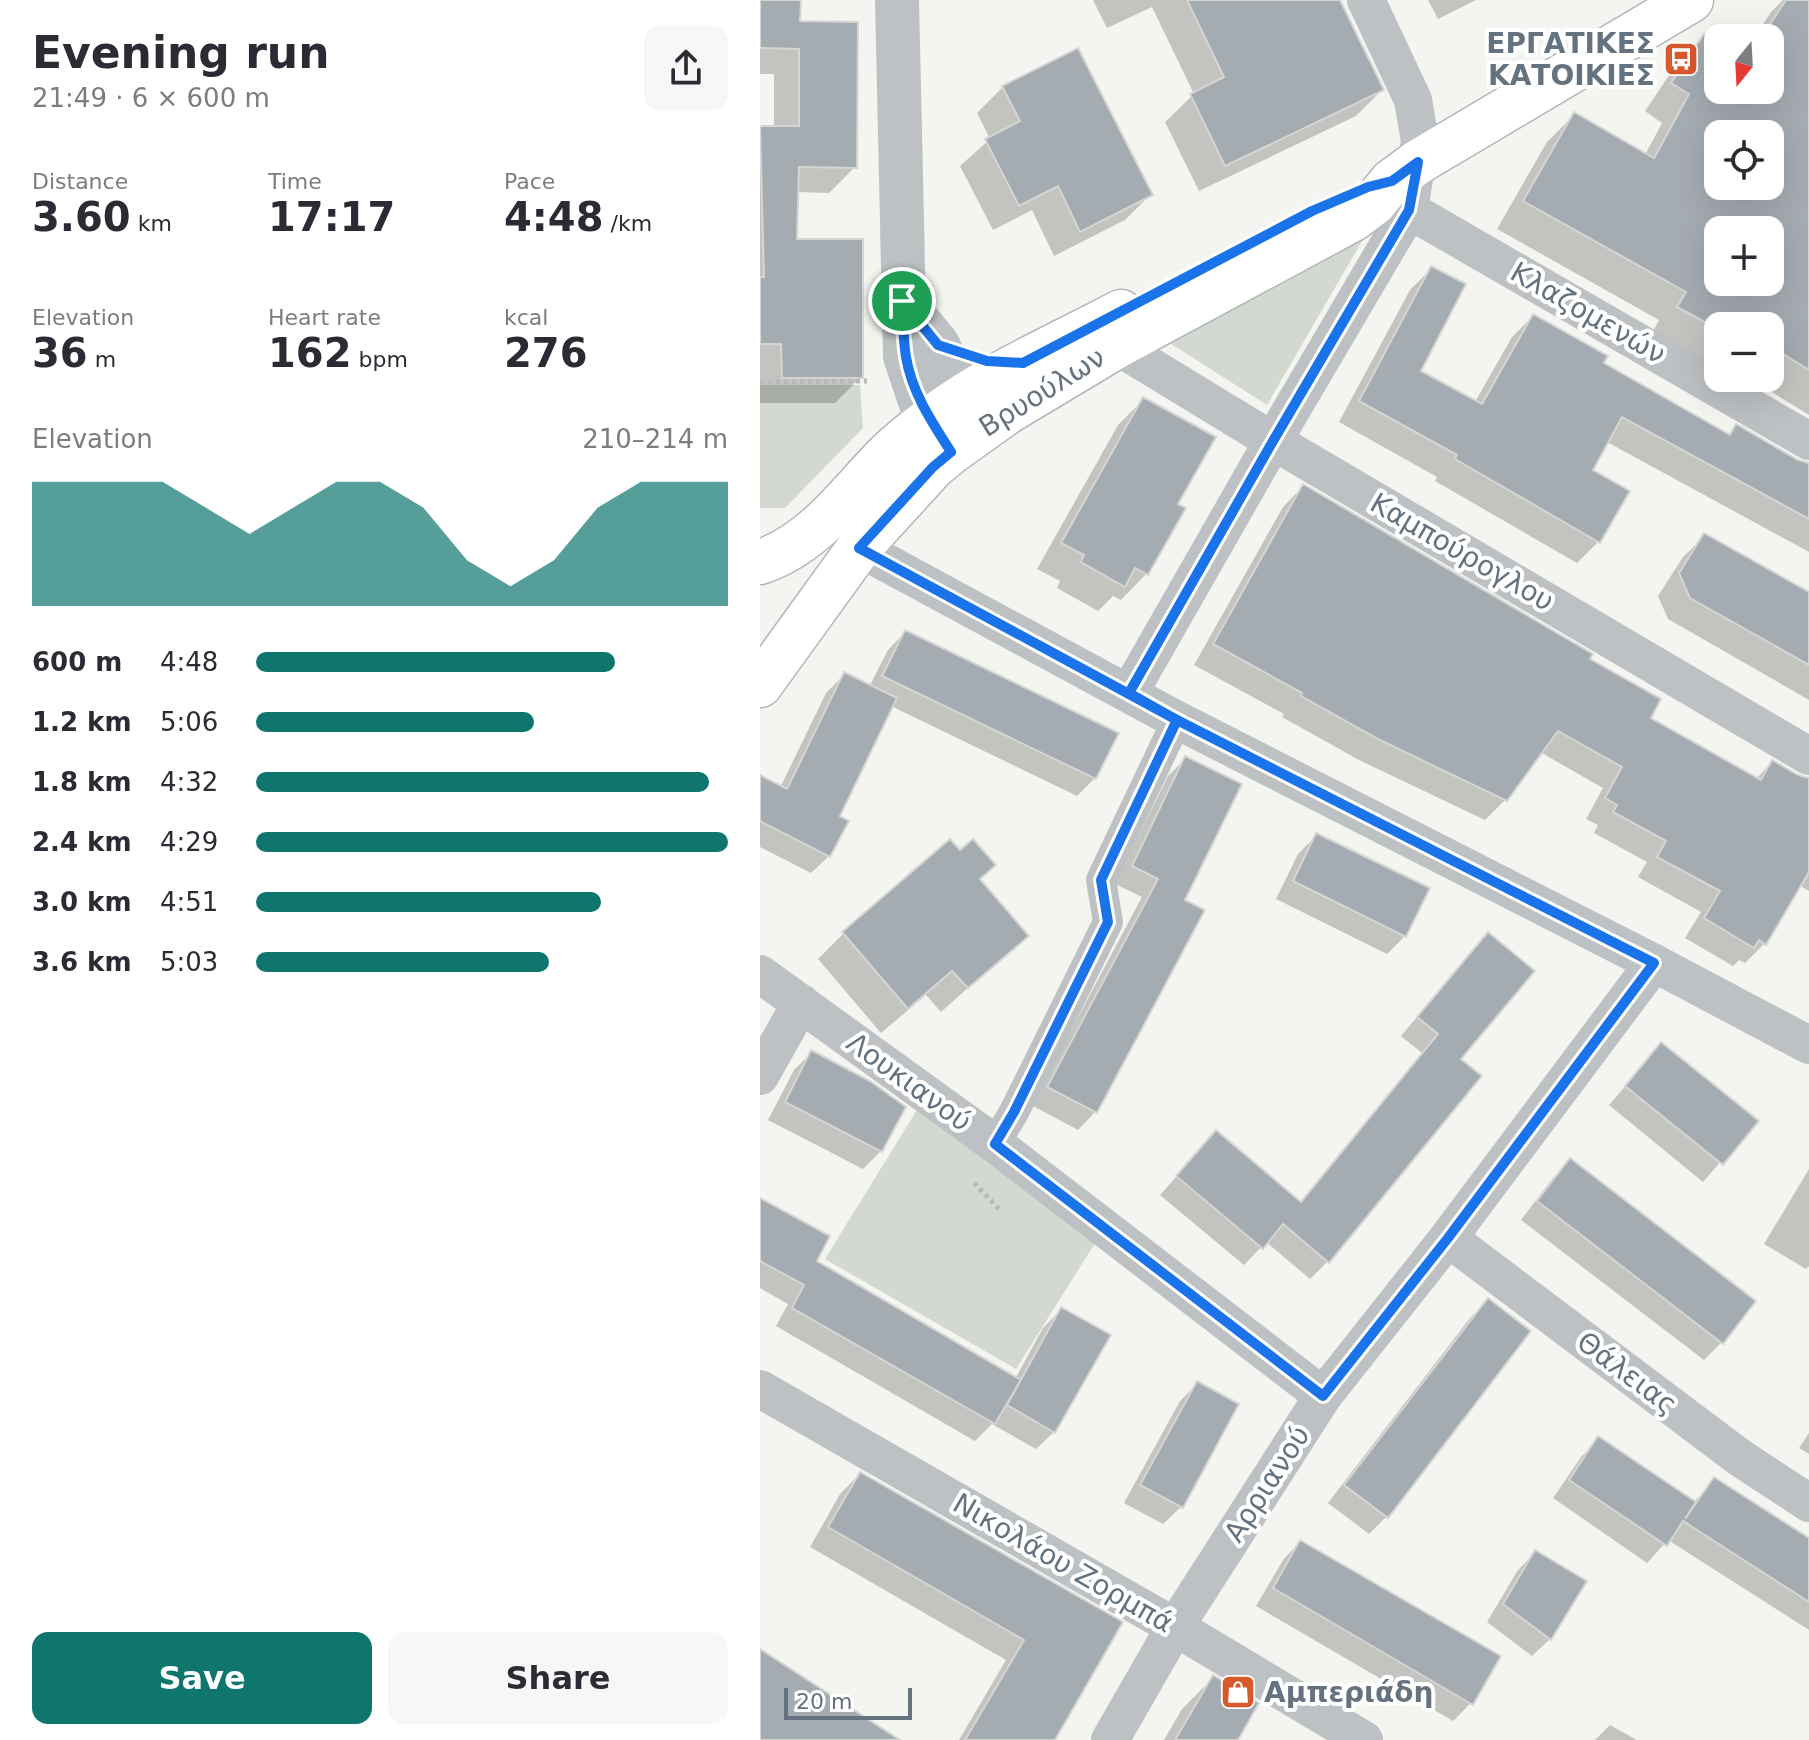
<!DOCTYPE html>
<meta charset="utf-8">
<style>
:root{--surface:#fff;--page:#f7f7f7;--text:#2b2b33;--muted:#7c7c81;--accent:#0f766e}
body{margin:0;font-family:"DejaVu Sans",sans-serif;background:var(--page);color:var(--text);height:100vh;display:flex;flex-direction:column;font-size:30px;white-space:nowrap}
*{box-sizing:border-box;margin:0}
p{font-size:26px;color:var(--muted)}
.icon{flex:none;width:44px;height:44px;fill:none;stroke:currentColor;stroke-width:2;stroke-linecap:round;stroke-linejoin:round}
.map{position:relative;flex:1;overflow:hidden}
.panel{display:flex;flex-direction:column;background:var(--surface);width:760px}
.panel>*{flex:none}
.needle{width:52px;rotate:198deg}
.controls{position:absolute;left:944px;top:24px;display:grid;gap:16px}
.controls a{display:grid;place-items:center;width:80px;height:80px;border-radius:16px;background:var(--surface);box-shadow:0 8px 32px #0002;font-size:40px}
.scale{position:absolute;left:24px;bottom:20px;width:128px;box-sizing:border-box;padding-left:8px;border:4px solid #657380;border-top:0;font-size:22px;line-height:28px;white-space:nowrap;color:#657380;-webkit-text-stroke:6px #fff;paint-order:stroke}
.pin{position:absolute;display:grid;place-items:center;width:68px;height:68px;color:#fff;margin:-34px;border:4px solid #fff;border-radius:50%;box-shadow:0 2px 8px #0007}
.round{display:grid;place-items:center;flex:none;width:84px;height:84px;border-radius:16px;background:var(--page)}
.summary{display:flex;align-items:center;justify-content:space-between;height:136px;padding:0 32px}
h1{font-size:44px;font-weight:800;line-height:60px}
.metrics{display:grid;grid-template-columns:repeat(3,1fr);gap:12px;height:136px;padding:8px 32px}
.metrics div{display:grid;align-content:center}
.metrics b{font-size:40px;font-weight:800}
.metrics small{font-size:22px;font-weight:400}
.metrics p{font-size:22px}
.chart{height:224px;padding:16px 32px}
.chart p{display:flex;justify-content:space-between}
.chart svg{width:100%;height:144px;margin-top:8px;fill:var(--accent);opacity:.7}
.button{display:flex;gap:16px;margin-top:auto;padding:16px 32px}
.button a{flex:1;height:92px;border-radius:16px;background:var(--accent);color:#fff;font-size:32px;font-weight:800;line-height:92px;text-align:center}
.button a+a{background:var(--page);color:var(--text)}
ul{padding:0 32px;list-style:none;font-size:26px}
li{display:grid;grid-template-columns:128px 96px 1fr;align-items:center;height:60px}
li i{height:20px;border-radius:10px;background:var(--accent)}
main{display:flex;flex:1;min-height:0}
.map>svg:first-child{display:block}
.green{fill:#d3d9d0}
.shadow{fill:#0003;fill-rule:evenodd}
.building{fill:#a4abb1;stroke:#d5d5d3;stroke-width:2;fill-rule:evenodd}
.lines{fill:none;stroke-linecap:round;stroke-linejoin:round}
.secondary-casing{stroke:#b2b6ba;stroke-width:47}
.path{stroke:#b7babc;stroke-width:5;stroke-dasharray:4 4;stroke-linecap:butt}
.pedestrian{stroke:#bdc1c4;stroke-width:30}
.minor{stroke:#bdc1c4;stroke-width:38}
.tertiary{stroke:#bdc1c4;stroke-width:44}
.secondary{stroke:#fff;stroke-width:44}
.route-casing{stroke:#fff;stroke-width:16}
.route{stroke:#1a73e8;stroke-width:10}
.labels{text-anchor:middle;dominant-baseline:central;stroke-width:8;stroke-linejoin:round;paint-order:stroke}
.poi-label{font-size:28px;font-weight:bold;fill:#657380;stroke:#fff;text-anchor:end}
.street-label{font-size:28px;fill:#657380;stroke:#fff}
</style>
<main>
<section class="panel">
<div class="summary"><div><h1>Evening run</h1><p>21:49 · 6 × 600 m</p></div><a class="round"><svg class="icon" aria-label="share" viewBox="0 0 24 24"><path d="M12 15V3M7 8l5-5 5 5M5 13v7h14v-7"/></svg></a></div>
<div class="metrics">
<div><p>Distance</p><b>3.60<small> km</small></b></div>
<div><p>Time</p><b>17:17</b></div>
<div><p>Pace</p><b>4:48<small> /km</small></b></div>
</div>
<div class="metrics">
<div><p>Elevation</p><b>36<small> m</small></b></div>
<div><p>Heart rate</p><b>162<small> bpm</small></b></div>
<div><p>kcal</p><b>276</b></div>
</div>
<div class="chart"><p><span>Elevation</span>210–214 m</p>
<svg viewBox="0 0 160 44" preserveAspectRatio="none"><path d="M0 44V6L10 6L20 6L30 6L40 14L50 22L60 14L70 6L80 6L90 14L100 30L110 38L120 30L130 14L140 6L150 6L160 6V44z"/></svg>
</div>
<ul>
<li><b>600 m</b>4:48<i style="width:76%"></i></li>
<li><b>1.2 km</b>5:06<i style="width:59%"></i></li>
<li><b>1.8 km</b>4:32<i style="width:96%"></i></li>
<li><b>2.4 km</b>4:29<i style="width:100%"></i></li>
<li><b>3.0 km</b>4:51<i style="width:73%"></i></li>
<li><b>3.6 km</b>5:03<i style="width:62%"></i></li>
</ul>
<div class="button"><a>Save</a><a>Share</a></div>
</section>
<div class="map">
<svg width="1049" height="1740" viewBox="0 0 1049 1740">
<rect width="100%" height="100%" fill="#f4f4f0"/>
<g class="green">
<polygon points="605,236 507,405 408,342"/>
<polygon points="0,385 100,385 103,428 25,508 0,508"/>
<polygon points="157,1110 337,1240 256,1369 65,1259"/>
</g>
<g class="shadow">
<polygon points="0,0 39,0 38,23 95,167 69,193 37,192 35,241 101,377 75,403 0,403 0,128 14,128 14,74 0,74"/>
<polygon points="333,0 523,0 622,90 596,116 439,191 405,122 434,94 392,7 347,28"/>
<polygon points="668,0 716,0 678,19"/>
<path d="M 1023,0 L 1049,0 L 1049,415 L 989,378 L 1010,378 L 1010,326 L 958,326 L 958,359 L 952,355 L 943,364 L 891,335 L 899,320 L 737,229 L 787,142 L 814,115 L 885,155 L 902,123 L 885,111 L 916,65 L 944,37 L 958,46 L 958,90 L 1010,90 L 1010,38 L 994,38 L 1011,12 ZM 958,134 L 1010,134 L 1010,186 L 958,186 ZM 958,230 L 1010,230 L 1010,282 L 958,282 Z"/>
<polygon points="243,87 391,194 365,220 294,256 272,210 233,230 200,166 230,139 217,113"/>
<polygon points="671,269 659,372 715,402 752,337 773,316 842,364 966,436 976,427 1037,462 1049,463 1049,552 847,442 830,471 867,492 838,542 817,563 675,481 677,477 579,422 650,290"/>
<polygon points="383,400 416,505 386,574 361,600 353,596 338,611 297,588 300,581 277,569 358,425"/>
<polygon points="543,486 827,659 888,719 996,779 1012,762 1038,777 1049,780 1049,891 1039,885 1005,943 985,963 979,960 973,966 925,938 941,912 878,877 887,862 834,833 838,825 826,819 843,788 780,752 746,799 725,820 599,760 522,717 524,714 434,665 523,507"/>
<polygon points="945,536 1049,595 1049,700 908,619 898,596 923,557"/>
<polygon points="145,632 335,778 317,796 131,706 77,817 69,856 51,873 0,847 0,777 20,788 66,693 84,675 109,687 128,650"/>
<polygon points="426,758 423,901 335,1112 318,1130 271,1105 382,897 355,884 408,776"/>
<polygon points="556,836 645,936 627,954 516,899 538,854"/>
<polygon points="190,842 218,880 266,936 181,1012 166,995 121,1033 58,959 83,934"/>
<polygon points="711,953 698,1059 568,1261 550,1279 506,1242 484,1265 400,1195 456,1132 540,1203 662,1053 641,1036"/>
<polygon points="901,1045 996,1121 943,1182 849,1105"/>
<polygon points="51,1053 121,1151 103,1169 8,1120 34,1070"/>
<polygon points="811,1160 962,1342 944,1360 761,1220 793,1178"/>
<polygon points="1049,1169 1049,1266 1046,1269 1004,1244"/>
<polygon points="0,1200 55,1262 255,1379 283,1328 301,1310 294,1432 276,1449 232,1424 215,1441 16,1326 28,1304 0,1288"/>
<polygon points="728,1301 627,1516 609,1534 568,1503 710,1318"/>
<polygon points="438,1383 421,1507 403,1524 364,1503 420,1401"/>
<polygon points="1049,1433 1049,1454 1039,1448"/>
<polygon points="839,1439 933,1503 955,1480 1049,1541 1049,1630 908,1540 887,1563 793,1498 821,1457"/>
<polygon points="100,1474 360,1623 292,1740 199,1740 246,1660 50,1547 80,1494"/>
<polygon points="540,1542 711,1703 693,1721 496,1606 523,1560"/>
<polygon points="776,1552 790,1639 772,1656 727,1622 758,1570"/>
<polygon points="453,1678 475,1740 404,1740 422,1709"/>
<polygon points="850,1725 877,1740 835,1740"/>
</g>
<g class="building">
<polygon points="0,0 41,0 40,21 98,22 97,168 39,167 37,239 103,239 103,378 22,378 21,344 0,344 0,277 4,277 0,126 39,126 39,49 0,48"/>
<polygon points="427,0 580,0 624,90 465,166 430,94 464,77"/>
<path d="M 1026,0 L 1049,0 L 1049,370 L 1010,346 L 1010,326 L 958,326 L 958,329 L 917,307 L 926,292 L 763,201 L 814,112 L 894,158 L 929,94 L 911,83 L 944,34 L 958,44 L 958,90 L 1010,90 L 1010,38 L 1001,38 ZM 958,134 L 1010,134 L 1010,186 L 958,186 ZM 958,230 L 1010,230 L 1010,282 L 958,282 Z"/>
<polygon points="318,48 393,195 320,232 298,186 259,206 225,139 260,121 242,86"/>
<polygon points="671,266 706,284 661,371 722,404 773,314 848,356 844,363 970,435 976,424 1038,460 1049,463 1049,519 862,417 833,470 870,491 840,543 695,459 697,455 599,401"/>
<polygon points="383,397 456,437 418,504 426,508 388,575 375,568 365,587 321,562 324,555 301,543"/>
<polygon points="543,484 833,654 830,659 901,699 891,718 1001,780 1012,760 1038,775 1049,778 1049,872 1006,945 999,940 994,948 944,918 960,891 897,857 906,841 853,812 857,805 845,798 862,767 798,731 747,801 620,740 541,696 542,693 453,644"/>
<polygon points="944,533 1049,592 1049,665 930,598 919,573"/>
<polygon points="145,630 359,733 336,779 122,676"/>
<polygon points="84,672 137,698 80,816 89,821 70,857 0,821 0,775 27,789"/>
<polygon points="425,756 482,784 425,900 445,910 337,1113 287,1087 398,879 372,866"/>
<polygon points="556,833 670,888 646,937 533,881"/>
<polygon points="190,839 200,850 213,839 236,865 220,879 269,936 208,988 192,971 148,1009 82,932"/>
<polygon points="728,932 775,971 701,1059 722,1076 569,1263 523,1224 503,1249 416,1176 456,1130 541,1202 678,1034 657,1017"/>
<polygon points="901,1042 999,1121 963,1165 865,1086"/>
<polygon points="51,1050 110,1081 146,1107 122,1152 25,1102"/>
<polygon points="810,1158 996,1301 963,1344 777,1201"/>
<polygon points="0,1198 70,1236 57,1261 261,1380 235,1424 32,1308 44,1285 0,1261"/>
<polygon points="728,1298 771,1331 628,1518 584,1485"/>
<polygon points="301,1307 351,1335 295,1433 247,1405"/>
<polygon points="437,1381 479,1404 423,1508 380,1485"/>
<polygon points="838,1436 936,1502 925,1519 954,1477 1049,1538 1049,1602 923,1521 907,1546 809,1480"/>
<polygon points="100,1472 363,1622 295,1740 205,1740 264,1640 68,1527"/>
<polygon points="540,1540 741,1656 713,1705 513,1588"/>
<polygon points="775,1550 827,1581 791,1640 743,1604"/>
<polygon points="0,1649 140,1740 0,1740"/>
<polygon points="453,1675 499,1703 478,1740 415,1740"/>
</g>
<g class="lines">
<g class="secondary-casing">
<g id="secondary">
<path d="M 0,562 C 54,544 87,496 125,457 C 138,444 153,432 168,421 C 224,377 297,346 361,312"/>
<polyline points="0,685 99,548 173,467 191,452 247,412 357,346 593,219 614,203 632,181 658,162 931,0"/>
</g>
</g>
<g class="path">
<polyline points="0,382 107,381"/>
<polyline points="214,1183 241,1211"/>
</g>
<polyline class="pedestrian" points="235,1144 254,1112 348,922 341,880 417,720"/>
<g class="minor">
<polyline points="606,0 653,100 660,141 649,210 1049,441"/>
<polyline points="357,346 513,441 1049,756"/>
<polyline points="99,548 417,720 894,963 1049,1045"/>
<polyline points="369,693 513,441 649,210"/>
<polyline points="0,974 235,1144 563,1396"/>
<polyline points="0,1076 41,1003"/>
<polyline points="688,1238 979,1457 1049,1503"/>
<polyline points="0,1389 415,1627 604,1740"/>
<polyline points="350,1740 415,1627 563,1396 688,1238 894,963"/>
</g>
<g class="tertiary">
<polyline points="137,0 145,356 160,401 190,450"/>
<polyline points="142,301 178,345 218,430"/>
</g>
<use href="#secondary" class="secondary"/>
</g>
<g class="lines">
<g class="route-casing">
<path id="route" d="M 142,301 C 143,319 143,339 146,357 C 152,393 172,422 191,452 L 173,467 L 99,548 L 417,720 L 341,880 L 348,922 L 254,1112 L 235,1144 L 563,1396 L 688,1238 L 894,963 L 417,720 L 369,693 L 513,441 L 649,210 L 658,162 L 632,181 L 608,187 L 552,211 L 263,363 L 227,361 L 178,345 L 142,301"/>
</g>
<use href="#route" class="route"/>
</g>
<defs>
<g id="bus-square" transform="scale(1.8)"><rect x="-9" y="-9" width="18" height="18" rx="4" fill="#d8592c" stroke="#fff"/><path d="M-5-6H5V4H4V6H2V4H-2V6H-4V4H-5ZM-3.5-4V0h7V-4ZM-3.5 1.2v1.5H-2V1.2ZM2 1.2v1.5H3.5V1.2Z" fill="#fff"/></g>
<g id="shop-square" transform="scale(1.8)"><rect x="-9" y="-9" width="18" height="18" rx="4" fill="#d8592c" stroke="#fff"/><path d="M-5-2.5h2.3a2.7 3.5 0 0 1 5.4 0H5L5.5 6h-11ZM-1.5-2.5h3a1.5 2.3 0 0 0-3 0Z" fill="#fff"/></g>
</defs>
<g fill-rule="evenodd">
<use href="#bus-square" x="921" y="59"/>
<use href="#shop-square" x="478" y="1692"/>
</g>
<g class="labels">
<g class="poi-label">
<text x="895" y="43">ΕΡΓΑΤΙΚΕΣ<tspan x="895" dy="32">ΚΑΤΟΙΚΙΕΣ</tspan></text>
<text x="504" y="1692" text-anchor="start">Αμπεριάδη</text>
</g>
<g class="street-label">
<text transform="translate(828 313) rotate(30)">Κλαζομενών</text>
<text transform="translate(282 392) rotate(-32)">Βρυούλων</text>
<text transform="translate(702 552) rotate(30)">Καμπούρογλου</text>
<text transform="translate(149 1082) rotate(36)">Λουκιανού</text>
<text transform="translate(867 1373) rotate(37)">Θάλειας</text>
<text transform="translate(507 1484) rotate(-57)">Αρριανού</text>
<text transform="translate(303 1563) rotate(30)">Νικολάου Ζορμπά</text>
</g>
</g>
</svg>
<div class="controls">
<a><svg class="needle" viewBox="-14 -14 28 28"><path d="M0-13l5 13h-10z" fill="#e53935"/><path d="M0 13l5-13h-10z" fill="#7c7c81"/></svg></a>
<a><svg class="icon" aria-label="locate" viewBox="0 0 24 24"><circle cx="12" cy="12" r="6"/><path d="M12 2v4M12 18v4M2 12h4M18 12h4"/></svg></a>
<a>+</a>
<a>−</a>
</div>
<div class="scale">20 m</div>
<div class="pin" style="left:142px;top:301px;background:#1e9e55"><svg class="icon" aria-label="arrive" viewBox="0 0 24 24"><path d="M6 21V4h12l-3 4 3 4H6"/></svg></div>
</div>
</main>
